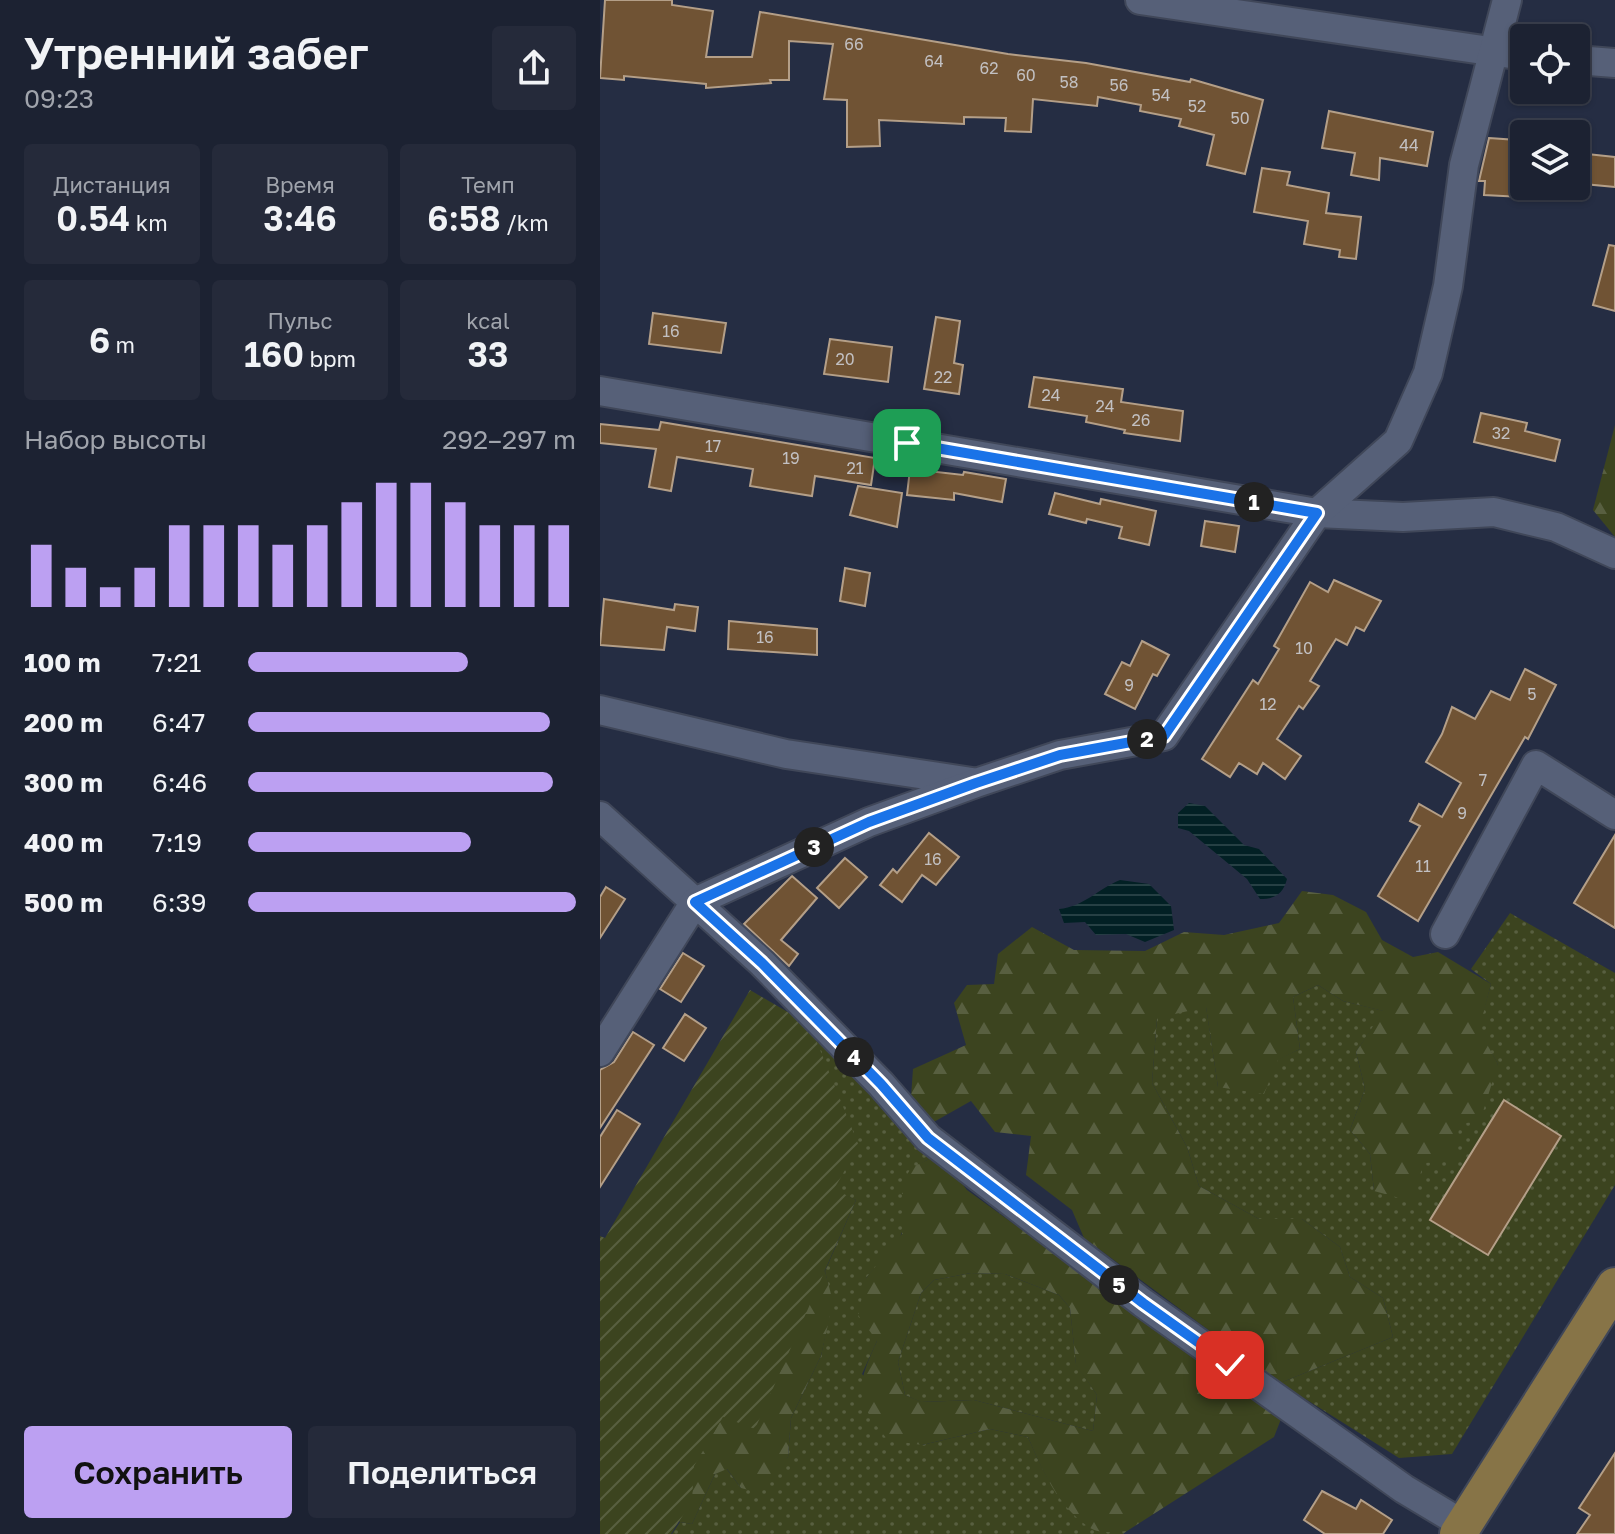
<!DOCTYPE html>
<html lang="ru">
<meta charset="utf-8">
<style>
:root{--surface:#1c2232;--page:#252a3a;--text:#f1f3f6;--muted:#a0a4ac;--line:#3a3f4d;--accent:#bca0f2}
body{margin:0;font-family:"Golos Text",sans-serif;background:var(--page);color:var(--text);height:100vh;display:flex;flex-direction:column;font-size:30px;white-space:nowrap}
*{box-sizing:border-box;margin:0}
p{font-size:26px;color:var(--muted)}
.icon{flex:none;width:44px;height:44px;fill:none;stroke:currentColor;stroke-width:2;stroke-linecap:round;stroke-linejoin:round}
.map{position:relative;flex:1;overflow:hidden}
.details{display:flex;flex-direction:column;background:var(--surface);width:600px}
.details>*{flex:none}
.tools{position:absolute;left:910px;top:24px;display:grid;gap:16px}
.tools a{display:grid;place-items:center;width:80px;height:80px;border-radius:8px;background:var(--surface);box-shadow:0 2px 6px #0004,0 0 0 2px var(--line);font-size:40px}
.pin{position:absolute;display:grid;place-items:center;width:68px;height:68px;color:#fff;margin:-34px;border-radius:16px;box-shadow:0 4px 12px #0006}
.km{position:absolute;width:40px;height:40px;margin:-20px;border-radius:50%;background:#222;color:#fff;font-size:22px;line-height:40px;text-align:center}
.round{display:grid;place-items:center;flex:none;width:84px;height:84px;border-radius:8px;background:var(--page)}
.head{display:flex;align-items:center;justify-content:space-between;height:136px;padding:0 24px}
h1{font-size:44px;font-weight:600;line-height:60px}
.stats{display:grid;grid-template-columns:repeat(3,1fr);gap:12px;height:136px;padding:8px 24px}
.stats div{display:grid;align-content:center;border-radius:8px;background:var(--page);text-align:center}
.stats b{font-size:34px;font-weight:600}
.stats small{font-size:22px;font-weight:400}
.stats p{font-size:22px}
.chart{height:224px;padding:16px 24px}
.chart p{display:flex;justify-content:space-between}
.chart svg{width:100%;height:144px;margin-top:8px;stroke:var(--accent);stroke-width:6}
.cta{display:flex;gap:16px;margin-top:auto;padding:16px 24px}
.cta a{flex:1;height:92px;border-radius:8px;background:var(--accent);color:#111;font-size:32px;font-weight:600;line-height:92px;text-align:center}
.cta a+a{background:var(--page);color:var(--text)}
ul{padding:0 24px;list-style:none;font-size:26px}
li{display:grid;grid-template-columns:128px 96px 1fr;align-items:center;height:60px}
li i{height:20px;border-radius:10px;background:var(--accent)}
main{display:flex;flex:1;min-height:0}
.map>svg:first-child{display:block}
.grass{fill:url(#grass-dots)}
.forest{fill:url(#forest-firs);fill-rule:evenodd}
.garden{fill:url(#garden-furrows)}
.water{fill:url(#water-rules)}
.building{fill:#705334;stroke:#b49f88;stroke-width:2}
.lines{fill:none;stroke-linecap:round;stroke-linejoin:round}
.minor-casing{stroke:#404759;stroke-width:32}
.major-casing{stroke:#404759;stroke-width:40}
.minor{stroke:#566078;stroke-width:28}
.major{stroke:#877447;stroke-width:36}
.route-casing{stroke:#fff;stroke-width:16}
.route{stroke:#1a73e8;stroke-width:10}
.labels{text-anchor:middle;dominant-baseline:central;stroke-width:8;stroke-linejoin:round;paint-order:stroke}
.number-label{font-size:16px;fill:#c2c0c2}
</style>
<main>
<section class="details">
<div class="head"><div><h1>Утренний забег</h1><p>09:23</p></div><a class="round"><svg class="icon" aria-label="share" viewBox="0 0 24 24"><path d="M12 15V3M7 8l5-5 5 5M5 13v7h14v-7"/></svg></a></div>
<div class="stats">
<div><p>Дистанция</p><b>0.54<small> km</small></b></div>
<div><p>Время</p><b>3:46</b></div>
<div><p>Темп</p><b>6:58<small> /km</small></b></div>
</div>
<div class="stats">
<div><b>6<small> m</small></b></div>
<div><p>Пульс</p><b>160<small> bpm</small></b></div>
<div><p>kcal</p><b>33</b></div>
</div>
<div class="chart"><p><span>Набор высоты</span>292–297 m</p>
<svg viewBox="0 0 160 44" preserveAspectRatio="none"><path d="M5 44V25M15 44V32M25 44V38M35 44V32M45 44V19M55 44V19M65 44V19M75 44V25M85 44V19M95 44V12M105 44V6M115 44V6M125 44V12M135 44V19M145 44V19M155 44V19"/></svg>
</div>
<ul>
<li><b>100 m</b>7:21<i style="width:67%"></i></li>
<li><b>200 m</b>6:47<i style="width:92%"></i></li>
<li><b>300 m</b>6:46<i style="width:93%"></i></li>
<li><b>400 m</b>7:19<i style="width:68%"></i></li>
<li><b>500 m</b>6:39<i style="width:100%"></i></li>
</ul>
<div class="cta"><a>Сохранить</a><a>Поделиться</a></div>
</section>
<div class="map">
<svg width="1015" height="1534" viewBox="0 0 1015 1534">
<defs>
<pattern id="grass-dots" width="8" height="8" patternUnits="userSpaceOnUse" patternTransform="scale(2)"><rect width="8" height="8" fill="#3c441f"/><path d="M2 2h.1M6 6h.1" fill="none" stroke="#585f40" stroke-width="1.8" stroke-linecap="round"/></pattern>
<pattern id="forest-firs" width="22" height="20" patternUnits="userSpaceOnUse" patternTransform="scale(2)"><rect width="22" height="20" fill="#3c441f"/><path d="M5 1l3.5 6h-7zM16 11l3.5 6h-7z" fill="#585f40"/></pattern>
<pattern id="garden-furrows" width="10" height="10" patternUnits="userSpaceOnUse" patternTransform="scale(2)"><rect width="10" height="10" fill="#3c441f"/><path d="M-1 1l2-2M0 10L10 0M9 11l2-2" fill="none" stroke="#585f40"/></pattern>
<pattern id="water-rules" width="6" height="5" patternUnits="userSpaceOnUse" patternTransform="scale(2)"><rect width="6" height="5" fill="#022024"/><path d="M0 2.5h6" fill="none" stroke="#264044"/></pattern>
</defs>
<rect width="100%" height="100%" fill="#252d43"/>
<g class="grass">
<polygon points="910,913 1015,973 1015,1185 852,1454 799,1458 680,1383 793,1337 783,1298 750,1277 740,1247 702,1219 659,1219 599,1186 587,1147 552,1083 557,1017 606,1006 618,1087 700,1049 693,997 718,985 743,1001 784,1011 756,1052 765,1089 750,1130 770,1154 774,1191 823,1163 859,1124 898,1064 878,1030 891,984 871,969"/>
<path d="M 210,1025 L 333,1157 C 285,1180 313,1194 302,1232 C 298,1247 276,1266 266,1278 L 277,1341 L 262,1374 L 322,1445 L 390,1429 L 428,1437 C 447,1481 471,1534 527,1531 L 523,1534 L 72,1534 L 80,1522 L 92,1524 L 115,1474 L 126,1468 L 141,1488 L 188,1457 L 191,1418 L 221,1356 L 232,1302 L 225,1271 L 256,1200 L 233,1190 Z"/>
<polygon points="371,1273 405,1274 459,1295 470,1308 476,1364 497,1395 493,1431 374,1400 321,1402 305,1395 298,1362 321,1293 334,1280"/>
</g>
<g class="forest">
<polygon points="1015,425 1015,537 993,510"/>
<polygon points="702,891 733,895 766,912 782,940 813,957 838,952 891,984 879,1030 898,1064 880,1121 859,1124 856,1161 823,1163 814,1202 774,1191 770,1154 750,1130 765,1089 756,1052 783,1011 743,1001 718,985 693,997 700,1049 678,1060 664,1094 618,1087 606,1007 557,1018 552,1083 587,1147 599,1186 659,1219 702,1219 740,1247 750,1277 783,1298 793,1337 680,1383 484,1238 472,1210 426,1175 431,1136 395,1132 371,1101 332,1123 311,1097 313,1069 366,1045 354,1003 367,985 394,984 398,954 432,927 474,950 545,951 584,932 624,935 679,923"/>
<path d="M 333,1157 L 355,1174 L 367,1190 L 516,1298 L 678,1401 L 681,1419 L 674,1437 L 527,1531 C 515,1532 500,1534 490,1528 C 458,1507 442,1470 428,1437 L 390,1429 L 322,1445 L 288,1440 C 254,1399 255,1389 277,1341 L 258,1315 L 266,1278 L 302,1234 L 302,1183 L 311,1168 ZM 371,1273 L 405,1274 L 459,1295 L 470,1308 L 476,1365 L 497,1395 L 493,1431 L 374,1400 L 322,1402 L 305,1395 L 298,1362 L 321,1293 L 334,1280 Z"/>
<polygon points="225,1271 233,1302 221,1356 191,1418 188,1457 153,1491 141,1488 127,1469 115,1474 92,1524 80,1522 63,1504 53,1395"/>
</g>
<polygon class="garden" points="150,990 210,1025 259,1146 234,1189 256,1200 155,1429 123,1417 94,1466 92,1501 71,1534 0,1534 0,1236 5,1238"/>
<g class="water">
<path d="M 589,803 L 605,806 L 644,845 L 659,849 L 687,879 C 683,894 675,899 660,899 L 647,879 L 589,831 L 578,828 L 578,813 Z"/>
<path d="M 520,880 L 549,884 L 571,906 L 574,930 L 545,942 L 526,934 L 496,935 L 485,922 L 464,923 L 459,909 C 483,907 498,889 520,880 Z"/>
</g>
<g class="building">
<polygon points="5,0 72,0 72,5 113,11 106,57 152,57 160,12 408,54 486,63 590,82 591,79 663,100 645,174 607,165 614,135 579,126 581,119 540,111 541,105 498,97 497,106 433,99 431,132 405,131 406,118 364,117 364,124 279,120 280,146 247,147 247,100 224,99 233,44 189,41 189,80 170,80 171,83 106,88 106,84 24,76 24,80 0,78"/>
<polygon points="729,111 833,132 827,166 780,158 779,180 751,175 755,153 722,148"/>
<polygon points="889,138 917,140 916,159 924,160 922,197 884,195 885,181 879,181"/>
<polygon points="987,154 1015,157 1015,187 984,184"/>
<polygon points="662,168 690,172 687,185 729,193 726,213 761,217 756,259 739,257 740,250 704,244 708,221 654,212"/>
<polygon points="1009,245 1015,246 1015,311 993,305"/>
<polygon points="53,313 126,323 121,353 49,344"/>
<polygon points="336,317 360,321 354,363 363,365 359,394 324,389"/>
<polygon points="230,339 292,347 288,382 224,374"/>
<polygon points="434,377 523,389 521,402 583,411 580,441 524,433 525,430 486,422 487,416 429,407"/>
<polygon points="881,413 927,423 925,431 960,440 955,461 874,442"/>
<polygon points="61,422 275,458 271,485 215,476 212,496 150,486 153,469 77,457 71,491 49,487 56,449 0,443 0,424 59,430"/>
<polygon points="310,469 363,475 364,472 406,479 402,502 354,493 354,500 307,495"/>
<polygon points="258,486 302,493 297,527 250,515"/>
<polygon points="455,493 500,504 501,499 556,511 549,545 519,538 522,527 487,519 486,523 449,514"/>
<polygon points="605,521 639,526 635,552 601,546"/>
<polygon points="245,568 270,573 265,606 240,601"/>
<polygon points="734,580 781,601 764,631 756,627 747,645 736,639 710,681 719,686 703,709 699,706 677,739 701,756 685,779 663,763 657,774 639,763 630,777 602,759 653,680 658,684 679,649 674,646 710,582 728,592"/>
<polygon points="4,599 74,610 75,604 98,607 95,631 67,627 64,650 0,645"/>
<polygon points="129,621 217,629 217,655 128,649"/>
<polygon points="542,641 569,655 557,676 553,674 535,709 505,694 522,662 530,666"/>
<polygon points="925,669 956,685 928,739 925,737 818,921 778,896 820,826 810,821 819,804 842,817 861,783 826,762 842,734 852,707 875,719 891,691 910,700"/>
<polygon points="329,833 359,857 336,885 322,875 302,902 280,885 293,869 297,873"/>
<polygon points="1015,835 1015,928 974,903"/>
<polygon points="245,858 267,877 239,908 217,888"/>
<polygon points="192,876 217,898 181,940 198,954 189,966 144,924"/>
<polygon points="6,887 25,899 0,938 0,897"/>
<polygon points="83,953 104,966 81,1002 60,989"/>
<polygon points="85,1014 106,1028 84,1061 63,1048"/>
<polygon points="33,1032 54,1045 0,1128 0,1070 14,1062"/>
<polygon points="904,1100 961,1136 888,1255 830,1220"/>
<polygon points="17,1110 40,1124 0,1187 0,1137"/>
<polygon points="1015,1453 1015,1534 977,1534 990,1515 979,1508"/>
<polygon points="722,1491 756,1509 761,1500 792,1520 783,1534 725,1534 704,1520"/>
</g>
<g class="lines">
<g class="minor-casing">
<g id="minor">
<polyline points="540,0 924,56"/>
<polyline points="976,60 1015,63"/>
<polyline points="0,391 717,513 803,517 894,512 956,527 1015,554"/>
<polyline points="0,710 186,754 372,782"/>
<polyline points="0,816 162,963 281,1084 328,1138 543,1303 804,1489 864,1525"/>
<polyline points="845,934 936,765 1015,815"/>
<polyline points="0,1052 95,902 269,822 376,783 460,755 564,736 717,513 798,441 828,373 848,286 864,165 907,0"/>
</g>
</g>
<g class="major-casing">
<polyline id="major" points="858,1534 1015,1286"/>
</g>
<use href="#minor" class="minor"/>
<use href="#major" class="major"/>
</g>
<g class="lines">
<g class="route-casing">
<polyline id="route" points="307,443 717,513 564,736 460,755 376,783 269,822 95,902 162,963 281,1084 328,1138 543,1303 630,1365"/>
</g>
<use href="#route" class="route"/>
</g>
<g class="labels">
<g class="number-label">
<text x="254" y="44">66</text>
<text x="334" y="61">64</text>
<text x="389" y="68">62</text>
<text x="426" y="75">60</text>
<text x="469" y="82">58</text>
<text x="519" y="85">56</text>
<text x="561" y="95">54</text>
<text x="597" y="106">52</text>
<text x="640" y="118">50</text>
<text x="809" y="145">44</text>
<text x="71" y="331">16</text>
<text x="245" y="359">20</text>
<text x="343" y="377">22</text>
<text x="451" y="395">24</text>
<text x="505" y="406">24</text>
<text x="541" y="420">26</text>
<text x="901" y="433">32</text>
<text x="113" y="446">17</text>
<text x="191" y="458">19</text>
<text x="255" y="468">21</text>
<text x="165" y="637">16</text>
<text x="704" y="648">10</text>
<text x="529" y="685">9</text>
<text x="932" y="694">5</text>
<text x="668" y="704">12</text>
<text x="883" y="780">7</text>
<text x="862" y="813">9</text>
<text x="333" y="859">16</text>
<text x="823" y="866">11</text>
</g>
</g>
</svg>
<div class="tools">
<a><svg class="icon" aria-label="locate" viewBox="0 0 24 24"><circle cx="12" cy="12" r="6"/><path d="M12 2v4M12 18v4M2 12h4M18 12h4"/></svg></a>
<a><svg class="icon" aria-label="layers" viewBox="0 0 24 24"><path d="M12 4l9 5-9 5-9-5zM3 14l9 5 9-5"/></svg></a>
</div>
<div class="pin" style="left:307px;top:443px;background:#1e9e55"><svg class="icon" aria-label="arrive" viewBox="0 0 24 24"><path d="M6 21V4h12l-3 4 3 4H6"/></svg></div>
<div class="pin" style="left:630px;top:1365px;background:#d93025"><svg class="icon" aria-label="check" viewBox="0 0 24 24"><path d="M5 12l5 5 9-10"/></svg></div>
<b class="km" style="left:654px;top:502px">1</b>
<b class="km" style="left:547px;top:739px">2</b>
<b class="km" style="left:214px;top:847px">3</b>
<b class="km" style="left:254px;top:1057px">4</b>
<b class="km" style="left:519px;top:1285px">5</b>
</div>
</main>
